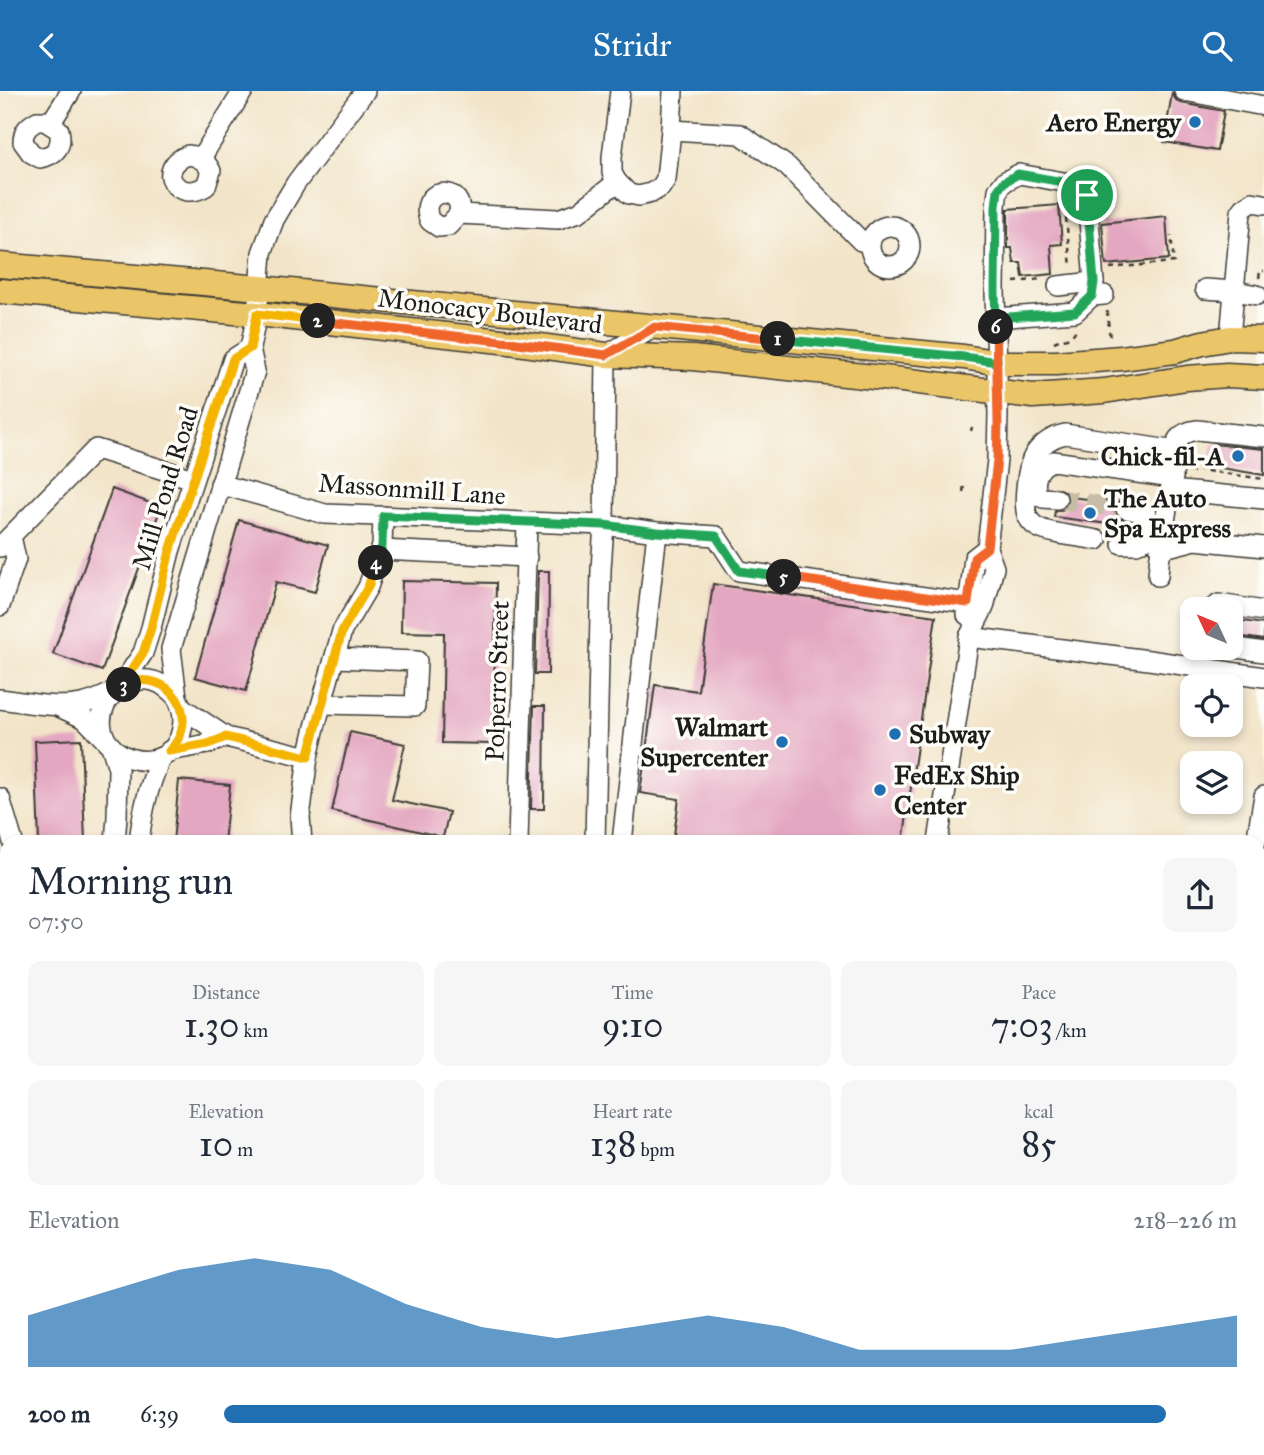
<!DOCTYPE html>
<meta charset="utf-8">
<style>
:root{--surface:#fff;--page:#f6f6f7;--text:#1f2937;--muted:#747a83;--accent:#1f6fb2}
body{margin:0;font-family:"IM FELL Great Primer",serif;background:var(--page);color:var(--text);height:100vh;display:flex;flex-direction:column;font-size:26px;white-space:nowrap}
*{box-sizing:border-box;margin:0}
p{font-size:23px;color:var(--muted)}
.icon{flex:none;width:38px;height:38px;fill:none;stroke:currentColor;stroke-width:2;stroke-linecap:round;stroke-linejoin:round}
.map{position:relative;flex:1;overflow:hidden}
.sheet{position:absolute;left:0px;top:744px;width:1265px;height:621px;display:flex;flex-direction:column;background:var(--surface);border-radius:21px 21px 0 0;box-shadow:0 4px 10px #0003}
.sheet>*{flex:none}
.needle{width:46px;rotate:314deg}
.controls{position:absolute;left:1180px;top:506px;display:grid;gap:14px}
.controls a{display:grid;place-items:center;width:63px;height:63px;border-radius:14px;background:var(--surface);box-shadow:0 4px 10px #0003;font-size:35px}
.pin{position:absolute;display:grid;place-items:center;width:60px;height:60px;color:#fff;margin:-30px;border:4px solid #fff;border-radius:50%;box-shadow:0 2px 7px #0007}
.km{position:absolute;width:35px;height:35px;margin:-18px;border-radius:50%;background:#222;color:#fff;font-size:19px;line-height:35px;text-align:center}
.round{display:grid;place-items:center;flex:none;width:74px;height:74px;border-radius:14px;background:var(--page)}
.summary{display:flex;align-items:center;justify-content:space-between;height:119px;padding:0 28px}
h1{font-size:38px;font-weight:600;line-height:52px}
.stats{display:grid;grid-template-columns:repeat(3,1fr);gap:10px;height:119px;padding:7px 28px}
.stats div{display:grid;align-content:center;border-radius:14px;background:var(--page);text-align:center}
.stats b{font-size:35px;font-weight:600}
.stats small{font-size:19px;font-weight:400}
.stats p{font-size:19px}
.chart{height:196px;padding:14px 28px}
.chart p{display:flex;justify-content:space-between}
.chart svg{width:100%;height:126px;margin-top:7px;fill:var(--accent);opacity:.7}
ul{padding:0 28px;list-style:none;font-size:23px}
li{display:grid;grid-template-columns:112px 84px 1fr;align-items:center;height:52px}
li i{height:18px;border-radius:9px;background:var(--accent)}
header{display:flex;justify-content:space-between;align-items:center;height:91px;padding:0 28px;background:var(--accent);color:#fff;font-size:32px;font-weight:600}
.map>svg:first-child{display:block}
.green{fill:#aac971;stroke:#637246;stroke-width:2}
.building{fill:#e4a7c1}
.lines{fill:none;stroke-linecap:round;stroke-linejoin:round}
.minor-tunnel{stroke:#c7bca6;stroke-width:19;stroke-dasharray:19 10;stroke-linecap:butt}
.minor-casing{stroke:#3c3a36;stroke-width:22}
.major-casing{stroke:#3c3a36;stroke-width:27}
.path{stroke:#3c3a36;stroke-width:2.5;stroke-dasharray:5 5;stroke-linecap:butt}
.minor{stroke:#fff;stroke-width:19}
.major{stroke:#ebc669;stroke-width:24}
.split-1-casing{stroke:#fff;stroke-width:14}
.split-2-casing{stroke:#fff;stroke-width:14}
.split-3-casing{stroke:#fff;stroke-width:14}
.split-4-casing{stroke:#fff;stroke-width:14}
.split-5-casing{stroke:#fff;stroke-width:14}
.split-6-casing{stroke:#fff;stroke-width:14}
.split-7-casing{stroke:#fff;stroke-width:14}
.split-1{stroke:#22a559;stroke-width:9}
.split-2{stroke:#f0652b;stroke-width:9}
.split-3{stroke:#f5b400;stroke-width:9}
.split-4{stroke:#f5b400;stroke-width:9}
.split-5{stroke:#22a559;stroke-width:9}
.split-6{stroke:#f0652b;stroke-width:9}
.split-7{stroke:#22a559;stroke-width:9}
.poi-dot{fill:#1f6fb2;stroke:#fdfcf7;stroke-width:2.5}
.labels{text-anchor:middle;dominant-baseline:central;stroke-width:7;stroke-linejoin:round;paint-order:stroke}
.poi-label{font-size:26px;font-weight:bold;fill:#1c1c1c;stroke:#fdfcf7;text-anchor:end}
.street-label{font-size:26px;fill:#1c1c1c;stroke:#fdfcf7}
</style>
<header><svg class="icon" aria-label="back" viewBox="0 0 24 24"><path d="M15 5l-7 7 7 7"/></svg>Stridr<svg class="icon" aria-label="search" viewBox="0 0 24 24"><circle cx="10" cy="10" r="6"/><path d="M15 15l6 6"/></svg></header>
<div class="map">
<svg width="1264" height="1364" viewBox="0 0 1264 1364">
<rect width="100%" height="100%" fill="#fdfcf7"/>
<filter id="ink" filterUnits="userSpaceOnUse"><feTurbulence type="fractalNoise" baseFrequency=".0143" numOctaves="2"/><feDisplacementMap in="SourceGraphic" scale="14" xChannelSelector="R" yChannelSelector="G"/><feConvolveMatrix kernelMatrix="1 2 1 2 8 2 1 2 1" color-interpolation-filters="sRGB"/></filter>
<filter id="wash" filterUnits="userSpaceOnUse"><feTurbulence type="fractalNoise" baseFrequency=".00686" numOctaves="4" result="noise"/><feDisplacementMap in="SourceGraphic" scale="28" xChannelSelector="R" yChannelSelector="G"/><feGaussianBlur stdDeviation="1.57" result="paint"/><feColorMatrix in="noise" values="0 0 0 0 0 0 0 0 0 0 0 0 0 0 0 0 0 1.4 0 .05"/><feComposite in="paint" operator="in"/></filter>
<g filter="url(#wash)">
<rect width="100%" height="100%" fill="#f2e4c8"/>
<polygon class="green" points="876,1358 1109,1358 1108,1364 885,1364"/>
<g id="blocks">
<g class="building">
<polygon points="1172,2 1176,9 1181,12 1224,20 1217,60 1164,51"/>
<polygon points="1059,114 1062,153 1051,154 1053,183 1023,186 1021,172 1014,172 1012,157 1008,157 1008,118"/>
<polygon points="1166,125 1169,168 1106,174 1102,132"/>
<polygon points="1213,353 1264,358 1264,384 1209,375"/>
<polygon points="112,398 161,416 102,580 53,563"/>
<polygon points="1069,406 1116,411 1114,416 1115,423 1118,427 1123,430 1134,432 1133,441 1108,439 1108,433 1054,426 1055,420 1062,419 1067,415"/>
<polygon points="239,429 328,454 315,501 276,491 246,600 195,586"/>
<polygon points="538,480 549,480 548,583 535,583"/>
<polygon points="402,490 496,492 493,653 442,652 444,542 401,541"/>
<polygon points="713,493 936,525 903,751 673,751 679,708 640,702 655,594 698,600"/>
<polygon points="1230,528 1264,533 1264,549 1230,544"/>
<polygon points="534,615 545,615 544,718 531,718"/>
<polygon points="350,641 405,653 392,709 449,721 443,746 332,720"/>
<polygon points="81,648 85,751 39,751 35,650"/>
<polygon points="179,689 230,694 224,751 173,751"/>
</g>
</g>
</g>
<g filter="url(#ink)">
<use href="#blocks" fill-opacity="0" stroke="#3c3a36" stroke-width="2"/>
<g class="lines">
<polyline class="minor-tunnel" points="1057,408 1126,418"/>
<g class="minor-casing">
<g id="minor">
<polyline points="620,0 612,66 612,82 617,91 629,103 639,105 651,102 661,96 666,88 671,39 673,0"/>
<polyline points="1184,0 1264,15"/>
<path d="M 37,30 L 45,30 L 59,39 C 63,55 56,64 40,67 L 31,62 L 23,51 C 23,40 28,35 37,30 Z"/>
<polyline points="50,33 71,0"/>
<polyline points="671,39 740,43 787,75 861,150 870,152"/>
<path d="M 188,64 C 199,65 206,70 211,80 L 206,95 C 176,113 154,77 188,64 Z"/>
<polyline points="201,67 243,0"/>
<path d="M 459,123 L 448,135 L 439,136 L 430,130 C 415,97 465,92 459,123 L 558,128 L 579,121 L 617,91"/>
<circle cx="890" cy="155" r="20"/>
<polyline points="1058,195 1094,191"/>
<polyline points="1205,198 1235,200 1257,204"/>
<polyline points="996,227 1075,221 1092,205 1104,204"/>
<polyline points="1230,247 1241,121 1244,117 1252,111 1264,113"/>
<polyline points="220,393 325,423 604,434 657,441 716,445 739,480 968,512"/>
<polyline points="1171,399 1264,408"/>
<path d="M 1057,408 L 1043,407 L 1037,404 C 1033,389 1037,375 1053,370 L 1173,387"/>
<path d="M 1097,449 C 1082,446 1049,443 1037,436 C 1033,434 1028,428 1027,424 C 1023,410 1027,376 1034,364 C 1042,352 1052,346 1065,343 L 1176,360"/>
<polyline points="1122,453 1137,453 1146,448 1149,430 1147,424 1142,421 1126,418"/>
<polyline points="0,456 96,358 193,388"/>
<polyline points="1160,458 1195,449 1264,456"/>
<polyline points="381,459 527,466"/>
<path d="M 1158,485 C 1161,439 1173,394 1178,348 C 1183,342 1189,340 1197,339 L 1264,346"/>
<polyline points="0,515 16,468 11,445"/>
<polyline points="1212,518 1219,513 1264,520"/>
<polyline points="967,524 974,467 987,457"/>
<polyline points="969,546 984,516 994,477 987,457 997,369 998,323 995,200 996,115 998,99 1004,91 1019,83 1069,92 1082,97 1087,105 1094,191 1092,205"/>
<polyline points="1230,556 1264,561"/>
<polyline points="120,596 143,562 151,537 170,460 233,268 250,257"/>
<polyline points="177,606 171,558 255,280 250,257 257,223 262,162 274,129 296,92 365,0"/>
<path d="M 0,608 C 26,611 55,618 81,613 C 91,611 101,607 111,602 C 128,593 140,583 161,593 C 167,597 173,601 177,607 C 183,617 184,628 182,638 C 171,695 82,667 105,614 C 107,610 111,605 114,601"/>
<polyline points="322,613 415,615 417,570 335,567"/>
<polyline points="57,615 85,628 106,650"/>
<polyline points="181,616 226,646 308,666"/>
<polyline points="111,655 118,677 117,726 115,751"/>
<polyline points="169,660 208,653 226,646"/>
<polyline points="0,707 13,751"/>
<path d="M 139,751 C 143,717 148,697 161,666"/>
<polyline points="302,751 300,726 308,666 315,636 342,540 368,496 382,455 383,425"/>
<polyline points="518,751 527,431"/>
<polyline points="595,751 601,478 604,434 606,264 655,236"/>
<polyline points="622,751 657,441"/>
<polyline points="938,751 969,546 1149,569 1264,586"/>
<polyline points="1256,751 1264,705"/>
<polyline points="189,1358 189,1364"/>
<polyline points="492,1364 494,1358"/>
</g>
</g>
<g class="major-casing">
<g id="major">
<polyline points="0,174 260,197 964,266 999,272 1056,272 1121,267 1175,260 1202,252 1230,247 1264,248"/>
<polyline points="0,200 257,223 510,251 606,264 693,267 902,289 1033,305 1104,300 1187,287 1227,284 1264,286"/>
<polyline points="1258,1060 1264,1037"/>
<polyline points="1258,1233 1264,1214"/>
<polyline points="1258,1302 1264,1278"/>
<polyline points="1167,1364 1169,1358"/>
<polyline points="1213,1364 1215,1358"/>
<polyline points="1246,1364 1247,1358"/>
</g>
</g>
<g class="path">
<polyline points="1065,117 1071,176"/>
<polyline points="1110,177 1174,171 1171,144"/>
<polyline points="1259,187 1260,180 1264,180"/>
<polyline points="1014,191 1042,188"/>
<polyline points="1107,220 1110,248"/>
<path d="M 1054,251 C 1063,247 1074,248 1076,237"/>
<polyline points="971,340 972,336"/>
<polyline points="1189,380 1194,381 1204,377 1207,380 1264,388"/>
<polyline points="963,401 964,395"/>
<polyline points="818,1358 819,1364"/>
</g>
<use href="#minor" class="minor"/>
<use href="#major" class="major"/>
</g>
</g>
<g class="lines" filter="url(#ink)">
<g class="split-1-casing">
<polyline id="split-1" points="778,248 964,266 997,271 996,227 1075,221 1092,205 1094,191 1087,104"/>
</g>
<g class="split-2-casing">
<polyline id="split-2" points="318,230 510,251 606,264 655,236 778,248"/>
</g>
<g class="split-3-casing">
<polyline id="split-3" points="124,594 120,596 143,562 151,537 170,460 233,268 250,257 257,223 318,230"/>
</g>
<g class="split-4-casing">
<path id="split-4" d="M 124,594 C 168,574 204,626 169,660 L 208,653 L 226,646 L 308,666 L 342,540 L 368,496 L 376,472"/>
</g>
<g class="split-5-casing">
<polyline id="split-5" points="376,472 382,455 383,425 604,434 657,441 716,445 739,480 784,486"/>
</g>
<g class="split-6-casing">
<polyline id="split-6" points="784,486 968,512 974,467 987,457 997,369 998,333 996,236"/>
</g>
<g class="split-7-casing">
<polyline id="split-7" points="996,236 995,200 996,115 998,99 1004,91 1018,83 1069,92 1082,97 1087,104"/>
</g>
<use href="#split-1" class="split-1"/>
<use href="#split-2" class="split-2"/>
<use href="#split-3" class="split-3"/>
<use href="#split-4" class="split-4"/>
<use href="#split-5" class="split-5"/>
<use href="#split-6" class="split-6"/>
<use href="#split-7" class="split-7"/>
</g>
<g class="poi-dot">
<circle cx="1195" cy="31" r="7"/>
<circle cx="1238" cy="365" r="7"/>
<circle cx="1090" cy="422" r="7"/>
<circle cx="895" cy="643" r="7"/>
<circle cx="782" cy="651" r="7"/>
<circle cx="880" cy="699" r="7"/>
</g>
<g class="labels">
<g class="poi-label">
<text x="1181" y="31">Aero Energy</text>
<text x="1224" y="365">Chick-fil-A</text>
<text x="1104" y="407" text-anchor="start">The Auto<tspan x="1104" dy="30">Spa Express</tspan></text>
<text x="768" y="636">Walmart<tspan x="768" dy="30">Supercenter</tspan></text>
<text x="909" y="643" text-anchor="start">Subway</text>
<text x="894" y="684" text-anchor="start">FedEx Ship<tspan x="894" dy="30">Center</tspan></text>
</g>
<g class="street-label">
<text transform="translate(490 220) rotate(7)">Monocacy Boulevard</text>
<text transform="translate(165 397) rotate(-73)">Mill Pond Road</text>
<text transform="translate(412 398) rotate(4)">Massonmill Lane</text>
<text transform="translate(497 590) rotate(-88)">Polperro Street</text>
</g>
</g>
</svg>
<div class="controls">
<a><svg class="needle" viewBox="-14 -14 28 28"><path d="M0-13l5 13h-10z" fill="#e53935"/><path d="M0 13l5-13h-10z" fill="#747a83"/></svg></a>
<a><svg class="icon" aria-label="locate" viewBox="0 0 24 24"><circle cx="12" cy="12" r="6"/><path d="M12 2v4M12 18v4M2 12h4M18 12h4"/></svg></a>
<a><svg class="icon" aria-label="layers" viewBox="0 0 24 24"><path d="M12 4l9 5-9 5-9-5zM3 14l9 5 9-5"/></svg></a>
</div>
<div class="pin" style="left:1087px;top:104px;background:#1e9e55"><svg class="icon" aria-label="arrive" viewBox="0 0 24 24"><path d="M6 21V4h12l-3 4 3 4H6"/></svg></div>
<b class="km" style="left:778px;top:248px">1</b>
<b class="km" style="left:318px;top:230px">2</b>
<b class="km" style="left:124px;top:594px">3</b>
<b class="km" style="left:376px;top:472px">4</b>
<b class="km" style="left:784px;top:486px">5</b>
<b class="km" style="left:996px;top:236px">6</b>
<section class="sheet">
<div class="summary"><div><h1>Morning run</h1><p>07:50</p></div><a class="round"><svg class="icon" aria-label="share" viewBox="0 0 24 24"><path d="M12 15V3M7 8l5-5 5 5M5 13v7h14v-7"/></svg></a></div>
<div class="stats">
<div><p>Distance</p><b>1.30<small> km</small></b></div>
<div><p>Time</p><b>9:10</b></div>
<div><p>Pace</p><b>7:03<small> /km</small></b></div>
</div>
<div class="stats">
<div><p>Elevation</p><b>10<small> m</small></b></div>
<div><p>Heart rate</p><b>138<small> bpm</small></b></div>
<div><p>kcal</p><b>85</b></div>
</div>
<div class="chart"><p><span>Elevation</span>218–226 m</p>
<svg viewBox="0 0 160 44" preserveAspectRatio="none"><path d="M0 44V26L10 18L20 10L30 6L40 10L50 22L60 30L70 34L80 30L90 26L100 30L110 38L120 38L130 38L140 34L150 30L160 26V44z"/></svg>
</div>
<ul>
<li><b>200 m</b>6:39<i style="width:93%"></i></li>
</ul>
</section>
</div>
